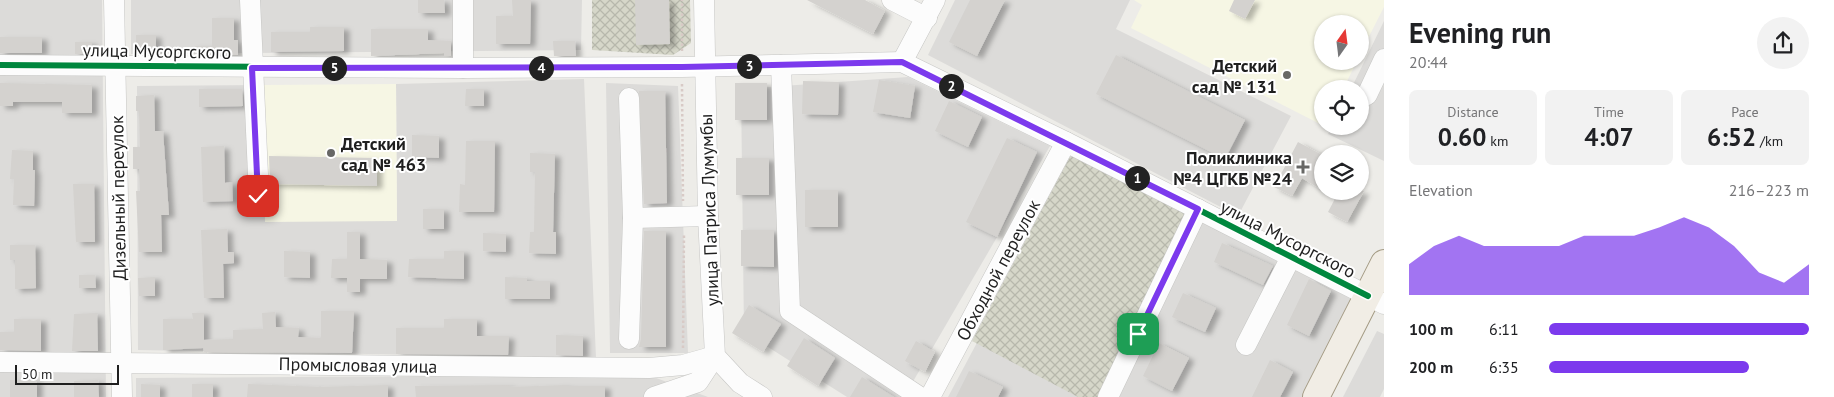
<!DOCTYPE html>
<meta charset="utf-8">
<style>
:root{--surface:#fff;--page:#f2f2f2;--text:#202124;--muted:#757577;--accent:#7c3aed}
body{margin:0;font-family:"PT Sans",sans-serif;background:var(--page);color:var(--text);height:100vh;display:flex;flex-direction:column;font-size:19px;white-space:nowrap}
*{box-sizing:border-box;margin:0}
p{font-size:16px;color:var(--muted)}
.icon{flex:none;width:28px;height:28px;fill:none;stroke:currentColor;stroke-width:2;stroke-linecap:round;stroke-linejoin:round}
.map{position:relative;flex:1;overflow:hidden}
.drawer{display:flex;flex-direction:column;background:var(--surface);width:450px}
.drawer>*{flex:none}
.needle{width:32px;rotate:14deg}
.tools{position:absolute;left:1314px;top:15px;display:grid;gap:10px}
.tools a{display:grid;place-items:center;width:55px;height:55px;border-radius:50%;background:var(--surface);box-shadow:0 1px 4px #0004;font-size:25px}
.scale{position:absolute;left:15px;bottom:12px;width:104px;box-sizing:border-box;padding-left:5px;border:2px solid #1f1f1f;border-top:0;font-size:14px;line-height:18px;white-space:nowrap;color:#1f1f1f;-webkit-text-stroke:4px #fff;paint-order:stroke}
.pin{position:absolute;display:grid;place-items:center;width:42px;height:42px;color:#fff;margin:-21px;border-radius:10px;box-shadow:0 2px 8px #0006}
.km{position:absolute;width:25px;height:25px;margin:-12px;border-radius:50%;background:#222;color:#fff;font-size:14px;line-height:25px;text-align:center}
.round{display:grid;place-items:center;flex:none;width:52px;height:52px;border-radius:26px;background:var(--page)}
.overview{display:flex;align-items:center;justify-content:space-between;height:85px;padding:0 25px}
h1{font-size:28px;font-weight:700;line-height:38px}
.metrics{display:grid;grid-template-columns:repeat(3,1fr);gap:8px;height:85px;padding:5px 25px}
.metrics div{display:grid;align-content:center;border-radius:8px;background:var(--page);text-align:center}
.metrics b{font-size:25px;font-weight:700}
.metrics small{font-size:14px;font-weight:400}
.metrics p{font-size:14px}
.chart{height:140px;padding:10px 25px}
.chart p{display:flex;justify-content:space-between}
.chart svg{width:100%;height:90px;margin-top:5px;fill:var(--accent);opacity:.7}
ul{padding:0 25px;list-style:none;font-size:16px}
li{display:grid;grid-template-columns:80px 60px 1fr;align-items:center;height:38px}
li i{height:12px;border-radius:6px;background:var(--accent)}
main{display:flex;flex:1;min-height:0}
.map>svg:first-child{display:block}
.residential{fill:#dcdbd9}
.education{fill:#f6f6e4}
.construction{fill:url(#construction-cross-hatch)}
.building{fill:#d4d2cf;filter:url(#shadow)}
.lines{fill:none;stroke-linecap:round;stroke-linejoin:round}
.minor-casing{stroke:#c6c6c4;stroke-width:21}
.major-casing{stroke:#a49b84;stroke-width:28}
.path{stroke:#d8cac6;stroke-width:2.5;stroke-dasharray:2.5 2.5;stroke-linecap:butt}
.minor{stroke:#fcfcfc;stroke-width:20}
.major{stroke:#f1ede5;stroke-width:26}
.cycleway-casing{stroke:#fff;stroke-width:9}
.cycleway{stroke:#00873e;stroke-width:6}
.route-casing{stroke:#fff;stroke-width:10}
.route{stroke:#7c3aed;stroke-width:6}
.poi-dot{fill:#676765;stroke:#fff;stroke-width:2}
.labels{text-anchor:middle;dominant-baseline:central;stroke-width:4;stroke-linejoin:round;paint-order:stroke}
.street-label{font-size:18px;fill:#1f1f1f;stroke:#fff}
.poi-label{font-size:18px;font-weight:bold;fill:#1f1f1f;stroke:#fff;text-anchor:end}
</style>
<main>
<div class="map">
<svg width="1384" height="397" viewBox="0 0 1384 397">
<defs>
<pattern id="construction-cross-hatch" width="8" height="8" patternUnits="userSpaceOnUse" patternTransform="scale(1.25)"><rect width="8" height="8" fill="#d6d7c9"/><path d="M0 0l8 8M0 8l8-8" fill="none" stroke="#b7b8ac"/></pattern>
<filter id="shadow"><feDropShadow dx="5.5" dy="3" stdDeviation="2.5" flood-color="#0004"/></filter>
</defs>
<rect width="100%" height="100%" fill="#edece8"/>
<g class="residential">
<polygon points="0,0 102,0 106,397 0,397"/>
<polygon points="131,0 582,0 581,50 131,54"/>
<polygon points="955,0 1130,0 1116,29 1291,116 1238,216 928,55"/>
<polygon points="1384,21 1384,161 1328,134 1332,126 1360,126 1360,89 1351,89"/>
<polygon points="908,77 1050,146 904,397 847,397 744,332 741,89"/>
<polygon points="584,79 596,358 138,350 137,86 264,85 397,221 396,84"/>
<polygon points="606,83 678,86 688,353 610,353"/>
<polygon points="1076,157 1353,297 1303,397 948,397"/>
<polygon points="1377,331 1384,334 1384,389 1380,397 1343,397"/>
<polygon points="648,375 708,397 136,397 136,378"/>
</g>
<g class="education">
<polygon points="1134,0 1384,0 1384,7 1360,54 1360,24 1322,24 1322,61 1357,61 1343,89 1322,89 1322,125 1131,28 1142,5"/>
<polygon points="396,84 397,221 265,222 264,85"/>
</g>
<g class="construction">
<polygon points="592,0 690,0 691,43 673,55 592,50"/>
<polygon points="1072,153 1189,211 1099,397 1078,397 972,341"/>
</g>
<g class="building">
<polygon points="418,0 444,0 445,13 418,13"/>
<polygon points="512,0 531,0 530,44 496,44 496,16 513,16"/>
<polygon points="635,0 669,0 670,44 636,45"/>
<polygon points="807,0 865,0 885,11 873,34"/>
<polygon points="970,0 1005,0 977,56 949,42"/>
<polygon points="1234,0 1255,0 1245,19 1229,11"/>
<polygon points="212,18 234,18 234,40 238,40 238,55 193,54 193,46 212,46"/>
<polygon points="310,27 344,27 344,51 271,52 271,32 310,32"/>
<polygon points="371,29 428,29 428,40 451,41 451,56 444,56 444,53 371,56"/>
<rect x="136" y="35" width="20" height="19"/>
<rect x="0" y="37" width="42" height="16"/>
<polygon points="553,41 575,41 576,56 554,56"/>
<rect x="75" y="42" width="17" height="12"/>
<polygon points="1116,55 1245,120 1225,159 1096,94"/>
<polygon points="879,80 915,86 910,118 873,112"/>
<polygon points="803,81 839,82 838,115 802,114"/>
<polygon points="0,83 92,85 92,113 62,113 62,102 13,102 13,106 0,106"/>
<rect x="735" y="83" width="32" height="37"/>
<polygon points="199,89 242,89 243,106 199,107"/>
<polygon points="466,89 484,89 484,106 465,106"/>
<polygon points="639,91 665,91 667,203 644,204"/>
<polygon points="154,95 155,131 163,131 169,215 161,215 162,252 139,252 136,191 140,191 139,169 133,169 133,147 140,147 139,111 136,111 136,96"/>
<polygon points="949,101 982,117 968,147 935,131"/>
<polygon points="412,135 439,136 439,158 412,157"/>
<polygon points="1007,138 1037,152 997,237 966,222"/>
<polygon points="466,141 495,141 494,212 459,212 460,184 465,185"/>
<polygon points="1298,142 1322,155 1322,190 1302,178 1292,196 1274,187"/>
<polygon points="224,146 225,183 232,182 233,201 203,202 201,147"/>
<polygon points="12,150 33,151 33,170 35,170 34,206 13,205 14,179 10,179"/>
<polygon points="530,153 555,154 553,232 556,232 556,254 529,253 530,232 534,232 535,172 530,172"/>
<polygon points="269,156 377,158 377,186 270,184"/>
<rect x="736" y="158" width="33" height="37"/>
<polygon points="73,184 94,184 95,242 76,242"/>
<rect x="805" y="190" width="33" height="37"/>
<polygon points="1339,191 1364,191 1347,222 1328,212"/>
<rect x="423" y="209" width="21" height="20"/>
<polygon points="227,229 228,252 234,252 234,263 223,264 224,298 204,298 201,230"/>
<polygon points="741,230 774,230 774,267 741,266"/>
<polygon points="644,231 666,231 666,347 639,347 641,339"/>
<polygon points="347,232 360,232 360,259 387,260 387,279 360,279 360,292 347,292 347,278 331,278 332,259 347,259"/>
<polygon points="483,233 506,234 506,252 483,251"/>
<polygon points="1222,243 1273,266 1263,285 1214,262"/>
<polygon points="10,245 35,245 36,288 15,289 15,260 10,260"/>
<polygon points="284,251 310,252 310,278 284,277"/>
<polygon points="444,251 464,251 464,279 408,277 409,259 444,259"/>
<polygon points="79,275 95,275 96,288 79,288"/>
<polygon points="155,277 155,296 139,296 138,278"/>
<polygon points="505,277 527,278 527,281 550,281 550,299 505,299"/>
<polygon points="1309,279 1331,291 1309,336 1287,325"/>
<polygon points="1183,293 1216,308 1205,332 1172,317"/>
<polygon points="749,305 781,324 763,352 732,333"/>
<polygon points="321,311 354,311 352,353 204,352 203,348 163,350 163,319 193,319 192,313 204,313 204,340 233,339 233,330 263,329 262,313 275,312 276,327 299,328 298,337 321,338"/>
<polygon points="97,313 98,351 72,351 74,314"/>
<polygon points="14,319 41,319 41,351 0,350 0,332 14,332"/>
<polygon points="444,319 477,319 477,336 509,336 508,355 396,354 396,328 444,328"/>
<polygon points="556,335 583,336 583,356 556,355"/>
<polygon points="804,338 835,358 818,386 787,366"/>
<polygon points="916,341 935,352 925,372 905,361"/>
<polygon points="1159,343 1189,358 1172,391 1143,376"/>
<polygon points="1270,360 1293,372 1280,397 1252,397"/>
<polygon points="969,371 1003,387 998,397 956,397"/>
<polygon points="862,377 894,397 850,397"/>
<rect x="10" y="380" width="27" height="17"/>
<polygon points="98,380 99,397 74,397 74,381"/>
<polygon points="141,384 160,385 160,397 141,397"/>
<rect x="192" y="384" width="21" height="13"/>
<polygon points="248,384 320,387 388,385 388,397 247,397"/>
<polygon points="510,385 510,387 566,385 566,386 605,386 605,397 416,397 415,386"/>
</g>
<g class="lines">
<g class="minor-casing">
<g id="minor">
<polyline points="114,0 122,397"/>
<polyline points="250,0 259,196"/>
<polyline points="463,0 463,68"/>
<polyline points="704,0 708,216 715,356 740,383 762,397"/>
<polyline points="892,0 927,18"/>
<polyline points="902,62 935,0"/>
<polyline points="0,65 463,68 682,67 902,62 1066,142 1384,304"/>
<polyline points="781,65 790,311 920,397"/>
<polyline points="1367,95 1384,59"/>
<polyline points="629,98 633,218 708,216"/>
<polyline points="629,339 633,218"/>
<polyline points="1246,345 1291,257"/>
<polyline points="0,362 649,368 683,365 715,356"/>
<polyline points="654,397 698,382 715,356"/>
<polyline points="930,397 1066,142"/>
<polyline points="1108,397 1198,209"/>
</g>
</g>
<g class="major-casing">
<polyline id="major" points="1316,397 1384,263"/>
</g>
<g class="path">
<polyline points="682,51 682,0"/>
<polyline points="682,84 683,201"/>
<polyline points="683,348 684,234"/>
</g>
<use href="#minor" class="minor"/>
<use href="#major" class="major"/>
<g class="cycleway-casing">
<polyline id="cycleway" points="0,65 463,68 682,67 902,62 1066,142 1368,296"/>
</g>
<use href="#cycleway" class="cycleway"/>
</g>
<g class="lines">
<g class="route-casing">
<polyline id="route" points="258,196 252,68 682,67 902,62 1198,209 1138,334"/>
</g>
<use href="#route" class="route"/>
</g>
<g class="poi-dot">
<circle cx="1287" cy="75" r="5"/>
<circle cx="331" cy="153" r="5"/>
<path d="M1300.5 159.5h5v5h5v5h-5v5h-5v-5h-5v-5h5z"/>
</g>
<g class="labels">
<g class="street-label">
<text transform="translate(157 51) rotate(1)">улица Мусоргского</text>
<text transform="translate(118 198) rotate(-91)">Дизельный переулок</text>
<text transform="translate(709 210) rotate(-92)">улица Патриса Лумумбы</text>
<text transform="translate(1288 239) rotate(27)">улица Мусоргского</text>
<text transform="translate(998 270) rotate(-62)">Обходной переулок</text>
<text transform="translate(358 365) rotate(1)">Промысловая улица</text>
</g>
<g class="poi-label">
<text x="1277" y="65">Детский<tspan x="1277" dy="21">сад № 131</tspan></text>
<text x="341" y="143" text-anchor="start">Детский<tspan x="341" dy="21">сад № 463</tspan></text>
<text x="1292" y="157">Поликлиника<tspan x="1292" dy="21">№4 ЦГКБ №24</tspan></text>
</g>
</g>
</svg>
<div class="tools">
<a><svg class="needle" viewBox="-14 -14 28 28"><path d="M0-13l5 13h-10z" fill="#e53935"/><path d="M0 13l5-13h-10z" fill="#757577"/></svg></a>
<a><svg class="icon" aria-label="locate" viewBox="0 0 24 24"><circle cx="12" cy="12" r="6"/><path d="M12 2v4M12 18v4M2 12h4M18 12h4"/></svg></a>
<a><svg class="icon" aria-label="layers" viewBox="0 0 24 24"><path d="M12 4l9 5-9 5-9-5zM3 14l9 5 9-5"/></svg></a>
</div>
<div class="scale">50 m</div>
<div class="pin" style="left:1138px;top:334px;background:#1e9e55"><svg class="icon" aria-label="arrive" viewBox="0 0 24 24"><path d="M6 21V4h12l-3 4 3 4H6"/></svg></div>
<div class="pin" style="left:258px;top:196px;background:#d93025"><svg class="icon" aria-label="check" viewBox="0 0 24 24"><path d="M5 12l5 5 9-10"/></svg></div>
<b class="km" style="left:1137px;top:178px">1</b>
<b class="km" style="left:951px;top:86px">2</b>
<b class="km" style="left:749px;top:66px">3</b>
<b class="km" style="left:541px;top:68px">4</b>
<b class="km" style="left:334px;top:68px">5</b>
</div>
<section class="drawer">
<div class="overview"><div><h1>Evening run</h1><p>20:44</p></div><a class="round"><svg class="icon" aria-label="share" viewBox="0 0 24 24"><path d="M12 15V3M7 8l5-5 5 5M5 13v7h14v-7"/></svg></a></div>
<div class="metrics">
<div><p>Distance</p><b>0.60<small> km</small></b></div>
<div><p>Time</p><b>4:07</b></div>
<div><p>Pace</p><b>6:52<small> /km</small></b></div>
</div>
<div class="chart"><p><span>Elevation</span>216–223 m</p>
<svg viewBox="0 0 160 44" preserveAspectRatio="none"><path d="M0 44V29L10 20L20 15L30 20L40 20L50 20L60 20L70 15L80 15L90 15L100 11L110 6L120 11L130 20L140 33L150 38L160 29V44z"/></svg>
</div>
<ul>
<li><b>100 m</b>6:11<i style="width:100%"></i></li>
<li><b>200 m</b>6:35<i style="width:77%"></i></li>
</ul>
</section>
</main>
